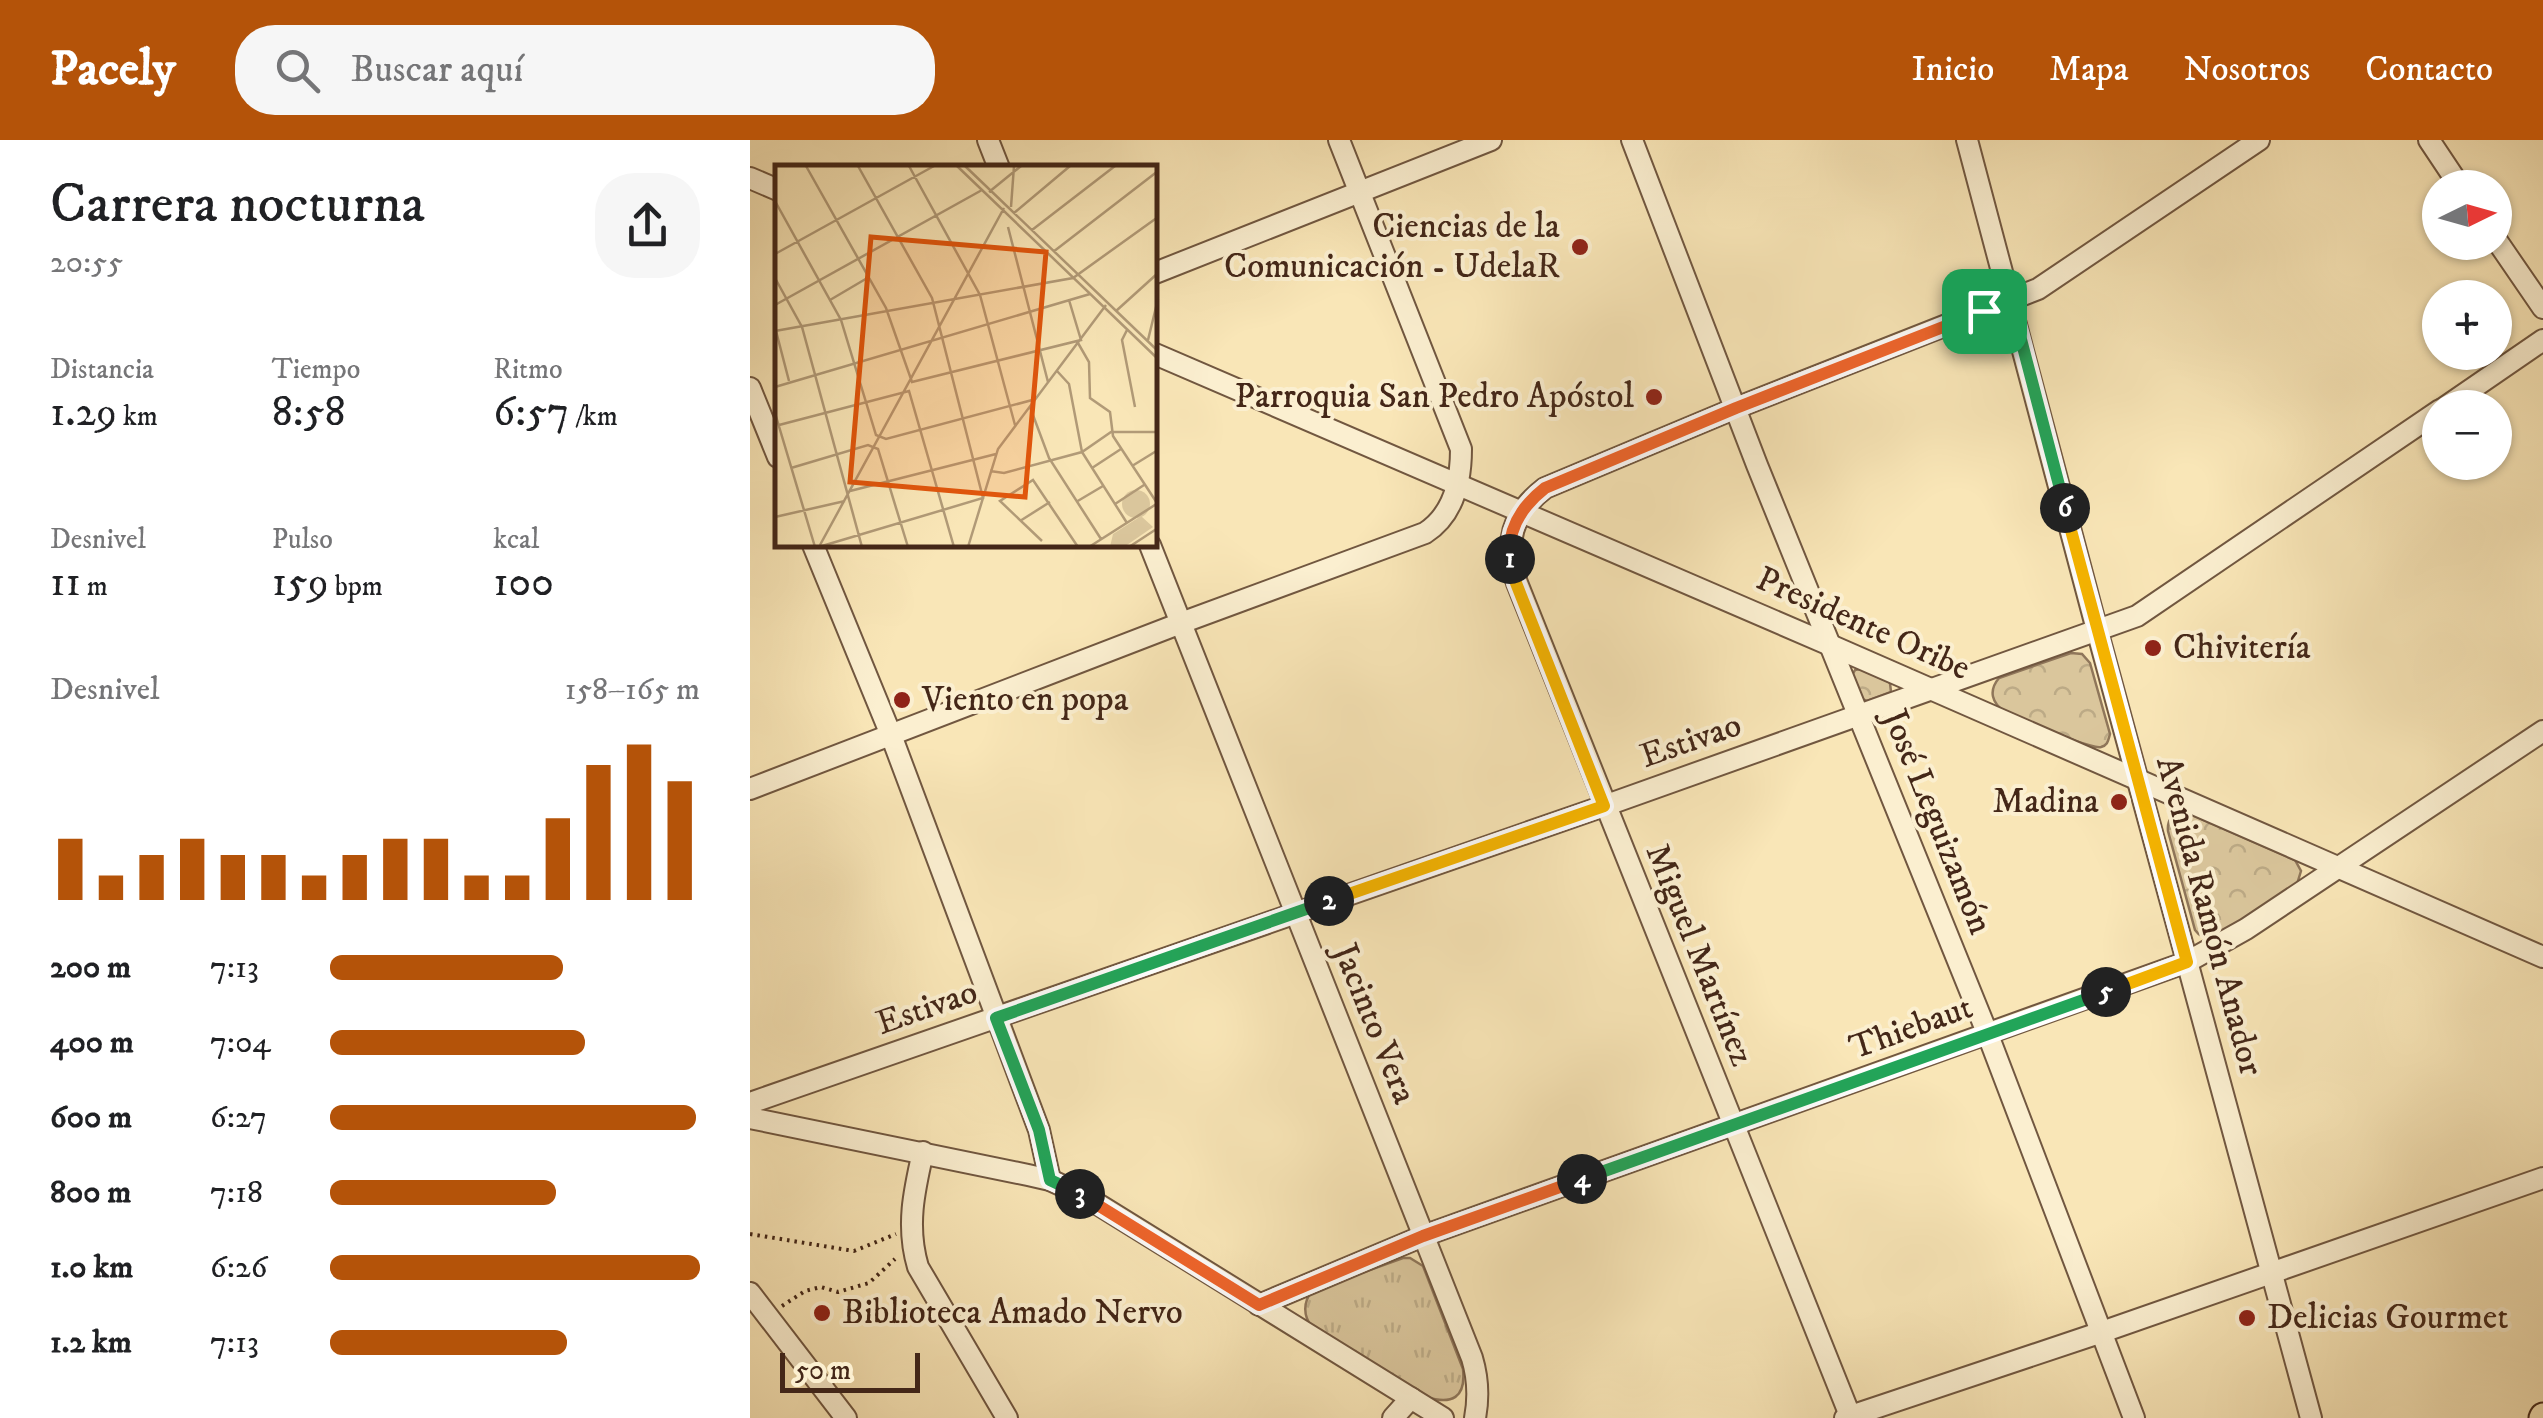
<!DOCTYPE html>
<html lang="es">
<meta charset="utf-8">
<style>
:root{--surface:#fff;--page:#f6f6f6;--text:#202124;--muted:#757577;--accent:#b45309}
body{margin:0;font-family:"IM FELL DW Pica",serif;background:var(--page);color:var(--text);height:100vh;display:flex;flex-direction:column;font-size:38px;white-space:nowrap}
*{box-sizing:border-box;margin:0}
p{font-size:32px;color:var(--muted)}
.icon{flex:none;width:55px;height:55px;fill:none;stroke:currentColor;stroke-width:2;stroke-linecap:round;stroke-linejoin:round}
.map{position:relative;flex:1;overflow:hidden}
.drawer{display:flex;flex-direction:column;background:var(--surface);width:750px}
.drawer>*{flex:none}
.needle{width:65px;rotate:85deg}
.tools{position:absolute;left:1672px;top:30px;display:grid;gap:20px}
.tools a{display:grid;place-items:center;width:90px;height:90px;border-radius:50%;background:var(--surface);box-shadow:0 2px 8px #0004;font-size:50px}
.scale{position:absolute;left:30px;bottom:25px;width:140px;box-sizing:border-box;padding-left:10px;border:5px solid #442718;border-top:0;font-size:28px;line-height:35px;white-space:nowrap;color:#442718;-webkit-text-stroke:8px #fbefd0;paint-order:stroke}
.pin{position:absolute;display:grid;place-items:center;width:85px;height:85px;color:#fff;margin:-42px;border-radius:20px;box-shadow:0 5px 15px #0006}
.km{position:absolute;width:50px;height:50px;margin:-25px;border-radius:50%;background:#222;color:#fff;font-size:28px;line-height:50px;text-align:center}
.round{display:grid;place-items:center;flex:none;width:105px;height:105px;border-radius:40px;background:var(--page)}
.overview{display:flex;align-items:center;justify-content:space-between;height:170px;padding:0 50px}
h1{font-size:55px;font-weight:600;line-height:75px}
.metrics{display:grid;grid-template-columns:repeat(3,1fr);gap:15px;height:170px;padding:10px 50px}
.metrics div{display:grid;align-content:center}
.metrics b{font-size:42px;font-weight:600}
.metrics small{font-size:28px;font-weight:400}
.metrics p{font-size:28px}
.chart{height:280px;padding:20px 50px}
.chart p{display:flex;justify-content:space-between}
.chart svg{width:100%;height:180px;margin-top:10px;stroke:var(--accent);stroke-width:6}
ul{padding:0 50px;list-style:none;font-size:32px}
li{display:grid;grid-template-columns:160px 120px 1fr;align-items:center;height:75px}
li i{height:25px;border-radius:12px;background:var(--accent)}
header{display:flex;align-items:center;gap:60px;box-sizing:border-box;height:140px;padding:0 50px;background:var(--accent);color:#fff}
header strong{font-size:48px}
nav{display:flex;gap:55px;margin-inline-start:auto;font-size:35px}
.search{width:700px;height:90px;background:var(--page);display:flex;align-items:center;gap:25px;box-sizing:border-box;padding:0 35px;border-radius:40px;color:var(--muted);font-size:38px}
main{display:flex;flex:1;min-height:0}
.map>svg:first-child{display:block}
.grass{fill:url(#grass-tufts);stroke:#8f765a;stroke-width:2.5}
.park{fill:url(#park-crowns);stroke:#8f765a;stroke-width:2.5}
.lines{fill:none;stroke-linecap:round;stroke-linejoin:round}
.minor-casing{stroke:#715740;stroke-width:24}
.major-casing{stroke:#442718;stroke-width:29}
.path{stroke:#442718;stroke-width:4;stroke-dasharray:2.5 5;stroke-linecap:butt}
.minor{stroke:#fbefd0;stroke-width:20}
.major{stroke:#f9e6b7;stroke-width:25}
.split-1-casing{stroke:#fff;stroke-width:20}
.split-2-casing{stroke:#fff;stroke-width:20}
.split-3-casing{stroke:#fff;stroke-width:20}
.split-4-casing{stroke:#fff;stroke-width:20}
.split-5-casing{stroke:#fff;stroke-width:20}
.split-6-casing{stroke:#fff;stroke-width:20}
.split-7-casing{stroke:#fff;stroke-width:20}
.split-1{stroke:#f0652b;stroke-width:12}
.split-2{stroke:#f5b400;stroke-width:12}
.split-3{stroke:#22a559;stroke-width:12}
.split-4{stroke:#f0652b;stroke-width:12}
.split-5{stroke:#22a559;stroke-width:12}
.split-6{stroke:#f5b400;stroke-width:12}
.split-7{stroke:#22a559;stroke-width:12}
.poi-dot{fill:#8f2418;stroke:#fbefd0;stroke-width:4}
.labels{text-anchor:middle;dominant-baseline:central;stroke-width:8;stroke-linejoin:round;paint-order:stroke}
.poi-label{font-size:35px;fill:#442718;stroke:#fbefd0;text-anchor:start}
.street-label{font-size:35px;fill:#442718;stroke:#fbefd0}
.inset-road{fill:none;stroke:#b19a77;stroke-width:2.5}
.view{fill:#e0560d;fill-opacity:0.15;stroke:#e0560d;stroke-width:5}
.inset-edge{fill:none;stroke:#442718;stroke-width:5}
</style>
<header>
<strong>Pacely</strong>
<div class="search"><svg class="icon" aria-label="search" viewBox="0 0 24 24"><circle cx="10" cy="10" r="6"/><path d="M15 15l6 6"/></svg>Buscar aquí</div>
<nav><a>Inicio</a><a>Mapa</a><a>Nosotros</a><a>Contacto</a></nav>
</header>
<main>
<section class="drawer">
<div class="overview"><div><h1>Carrera nocturna</h1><p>20:55</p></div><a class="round"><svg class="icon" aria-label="share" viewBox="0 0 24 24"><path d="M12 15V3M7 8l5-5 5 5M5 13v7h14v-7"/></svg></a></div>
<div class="metrics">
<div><p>Distancia</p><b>1.29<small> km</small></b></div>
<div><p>Tiempo</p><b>8:58</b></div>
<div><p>Ritmo</p><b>6:57<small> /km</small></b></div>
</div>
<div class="metrics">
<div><p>Desnivel</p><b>11<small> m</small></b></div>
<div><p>Pulso</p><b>159<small> bpm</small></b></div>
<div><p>kcal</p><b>100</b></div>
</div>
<div class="chart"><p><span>Desnivel</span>158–165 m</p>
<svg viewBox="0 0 160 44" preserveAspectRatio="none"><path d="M5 44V29M15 44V38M25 44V33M35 44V29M45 44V33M55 44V33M65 44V38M75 44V33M85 44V29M95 44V29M105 44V38M115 44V38M125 44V24M135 44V11M145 44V6M155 44V15"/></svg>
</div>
<ul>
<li><b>200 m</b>7:13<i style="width:63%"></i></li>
<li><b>400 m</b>7:04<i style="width:69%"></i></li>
<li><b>600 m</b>6:27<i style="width:99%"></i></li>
<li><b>800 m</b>7:18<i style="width:61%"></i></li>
<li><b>1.0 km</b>6:26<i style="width:100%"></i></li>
<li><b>1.2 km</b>7:13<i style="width:64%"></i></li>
</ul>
</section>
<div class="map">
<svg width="1793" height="1278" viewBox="0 0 1793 1278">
<defs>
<pattern id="grass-tufts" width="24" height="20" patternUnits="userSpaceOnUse" patternTransform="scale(2.5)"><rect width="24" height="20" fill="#dac69c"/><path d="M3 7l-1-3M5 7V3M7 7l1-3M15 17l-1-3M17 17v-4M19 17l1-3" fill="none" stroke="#bcaa86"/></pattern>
<pattern id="park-crowns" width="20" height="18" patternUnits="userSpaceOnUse" patternTransform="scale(2.5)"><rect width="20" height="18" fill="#dac69c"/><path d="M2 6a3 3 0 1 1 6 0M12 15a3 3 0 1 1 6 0" fill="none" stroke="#bcaa86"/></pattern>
</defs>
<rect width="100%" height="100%" fill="#f9e6b7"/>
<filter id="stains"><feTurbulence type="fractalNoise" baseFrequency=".002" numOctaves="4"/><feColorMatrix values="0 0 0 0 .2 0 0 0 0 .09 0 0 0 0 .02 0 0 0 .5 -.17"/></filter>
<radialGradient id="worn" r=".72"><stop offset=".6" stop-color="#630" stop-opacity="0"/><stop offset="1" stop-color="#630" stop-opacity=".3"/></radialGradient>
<path class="grass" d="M 653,1118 L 660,1118 L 673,1126 L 713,1229 C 716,1258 702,1265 676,1257 L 562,1187 C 553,1176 553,1162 562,1151 Z"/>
<g class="park">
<path d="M 1321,513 L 1332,514 L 1340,523 L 1360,594 C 1358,601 1358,605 1351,607 C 1338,610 1271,578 1255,572 C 1242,563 1238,551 1249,538 Z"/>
<polygon points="1110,529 1137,541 1140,543 1141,552 1117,561 1112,559 1102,535 1105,530"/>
<path d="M 1431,672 L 1438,673 L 1545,720 L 1551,731 L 1547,744 L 1467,797 C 1458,800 1451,798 1445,790 L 1418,691 C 1417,681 1421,675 1431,672 Z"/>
</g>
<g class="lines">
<g class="minor-casing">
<g id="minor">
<polyline points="238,0 249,28"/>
<polyline points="882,0 1007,325 1238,895 1384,1278"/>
<polyline points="1217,0 1347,490 1561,1278"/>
<polyline points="1679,0 1711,48"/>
<polyline points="0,38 28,50"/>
<polyline points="1745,98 1793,168"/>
<polyline points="405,133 741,0"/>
<polyline points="405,214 1080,505 1793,817"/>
<polyline points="0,248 28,317"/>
<polyline points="1694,268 1793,200"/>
<polyline points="63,405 141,595 289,990 300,1040"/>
<path d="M 400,405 L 722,1218 C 728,1238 729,1257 725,1278"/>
<path d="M 0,649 L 431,483 L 675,393 C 703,375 711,341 711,309 L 589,0"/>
<polyline points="0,963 854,666 1387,476 1690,270"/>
<polyline points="0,978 278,1035 300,1040 333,1055 693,1278"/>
<path d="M 173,1012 C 164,1051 156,1087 168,1127 L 257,1278"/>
<polyline points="0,1153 96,1278"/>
<polyline points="509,1165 673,1096 1437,822 1496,789 1793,591"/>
<polyline points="643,1278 661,1258"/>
<polyline points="1095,1278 1352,1192 1793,1038"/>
<path d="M 1101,1278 L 767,443 C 754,403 761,374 795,348 L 986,268 L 1288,149 L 1509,0"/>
</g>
</g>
<g class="major-casing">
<polyline id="major" points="1792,1278 1793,1276"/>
</g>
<g class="path">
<polyline points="0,1094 104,1111 146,1094"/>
<polyline points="32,1166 55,1151 71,1147 88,1152 119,1143 145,1119"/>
</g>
<use href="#minor" class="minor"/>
<use href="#major" class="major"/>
</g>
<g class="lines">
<g class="split-1-casing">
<path id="split-1" d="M 760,419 C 757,389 772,366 795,348 L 986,268 L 1234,171"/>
</g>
<g class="split-2-casing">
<polyline id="split-2" points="579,761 854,666 766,443 760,419"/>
</g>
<g class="split-3-casing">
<polyline id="split-3" points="330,1054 300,1040 289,990 246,878 579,761"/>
</g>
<g class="split-4-casing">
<polyline id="split-4" points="330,1054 509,1165 673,1096 832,1039"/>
</g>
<g class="split-5-casing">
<polyline id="split-5" points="832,1039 1356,852"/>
</g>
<g class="split-6-casing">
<polyline id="split-6" points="1315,368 1437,822 1356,852"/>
</g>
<g class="split-7-casing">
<polyline id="split-7" points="1234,171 1261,161 1315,368"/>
</g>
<use href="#split-1" class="split-1"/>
<use href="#split-2" class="split-2"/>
<use href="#split-3" class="split-3"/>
<use href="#split-4" class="split-4"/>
<use href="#split-5" class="split-5"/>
<use href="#split-6" class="split-6"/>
<use href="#split-7" class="split-7"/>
</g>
<g class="poi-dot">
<circle cx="830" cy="107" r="10"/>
<circle cx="904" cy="257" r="10"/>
<circle cx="1403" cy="508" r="10"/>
<circle cx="152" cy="560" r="10"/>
<circle cx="1369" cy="662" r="10"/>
<circle cx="72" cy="1173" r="10"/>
<circle cx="1497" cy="1178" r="10"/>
</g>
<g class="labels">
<g class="poi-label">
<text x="810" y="87" text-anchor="end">Ciencias de la<tspan x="810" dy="40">Comunicación - UdelaR</tspan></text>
<text x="884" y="257" text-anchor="end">Parroquia San Pedro Apóstol</text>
<text x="1423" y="508">Chivitería</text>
<text x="172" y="560">Viento en popa</text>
<text x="1349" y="662" text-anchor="end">Madina</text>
<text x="92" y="1173">Biblioteca Amado Nervo</text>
<text x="1517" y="1178">Delicias Gourmet</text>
</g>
<g class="street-label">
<text transform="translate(1113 484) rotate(24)">Presidente Oribe</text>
<text transform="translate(941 601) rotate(-19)">Estivao</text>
<text transform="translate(1187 682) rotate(68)">José Leguizamón</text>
<text transform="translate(1459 776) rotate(75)">Avenida Ramón Anador</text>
<text transform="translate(949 815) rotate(68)">Miguel Martínez</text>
<text transform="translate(177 868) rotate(-19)">Estivao</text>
<text transform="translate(624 884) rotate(68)">Jacinto Vera</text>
<text transform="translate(1161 888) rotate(-20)">Thiebaut</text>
</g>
</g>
<g transform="translate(25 25)">
<rect width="382" height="382" fill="#f9e6b7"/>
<path d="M 366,351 L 378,362 L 349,382 L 335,382 L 338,369 Z" fill="#dac69c"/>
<path d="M347 339a14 14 0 1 1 28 0a14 14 0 1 1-28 0Z" fill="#dac69c"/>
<path class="inset-road" d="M 31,1 L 111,143 L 137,217 L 306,175 L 294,135M 134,1 L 205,130 L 240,260M 182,1 L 383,194M 190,1 L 383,186M 214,27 L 246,1M 0,36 L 66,155 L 101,270 L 111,274 L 261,234M 236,42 L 239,1M 239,48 L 295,1M 233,62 L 273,217M 257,65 L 340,1M 278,87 L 383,6M 0,89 L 159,1M 0,113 L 27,162 L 87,382M 55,135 L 94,112M 0,140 L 207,25M 341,146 L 383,108M 352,165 L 347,175 L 360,242M 0,166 L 298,113 L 383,52M 1,166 L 14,216M 373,175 L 383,134M 303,178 L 314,197 L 315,233 L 335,247 L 338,271 L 382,338M 282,206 L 294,219 L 307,287 L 352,358M 0,222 L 315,129M 255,242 L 274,293 L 326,374M 0,248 L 40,382M 4,260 L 134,226 L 179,382M 357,301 L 383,285M 16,303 L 93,280 L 103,284 L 133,382M 317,303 L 346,284M 215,306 L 229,308 L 307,287 L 336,267 L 383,267M 75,326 L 221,289M 301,337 L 328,321M 340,339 L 369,320M 0,352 L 70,336M 245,356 L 275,337M 267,376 L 225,336 L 258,315 L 303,382M 45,380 L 229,43M 47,381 L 208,333 L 157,133 L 83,1M 193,382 L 223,284 L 331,140M 314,382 L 383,338M 354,382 L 383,363"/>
<path class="view" d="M 96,72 L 271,87 L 250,332 L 75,317 Z"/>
<rect width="382" height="382" class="inset-edge"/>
</g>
<rect width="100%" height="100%" filter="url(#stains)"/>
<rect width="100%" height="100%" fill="url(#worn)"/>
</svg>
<div class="tools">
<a><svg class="needle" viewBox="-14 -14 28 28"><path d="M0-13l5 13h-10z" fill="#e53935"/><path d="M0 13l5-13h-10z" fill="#757577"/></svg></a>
<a>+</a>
<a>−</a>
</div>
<div class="scale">50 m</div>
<div class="pin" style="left:1234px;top:171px;background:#1e9e55"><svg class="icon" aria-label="arrive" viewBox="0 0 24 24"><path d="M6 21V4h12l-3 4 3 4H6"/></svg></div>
<b class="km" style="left:760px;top:419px">1</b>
<b class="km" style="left:579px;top:761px">2</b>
<b class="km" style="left:330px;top:1054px">3</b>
<b class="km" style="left:832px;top:1039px">4</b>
<b class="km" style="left:1356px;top:852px">5</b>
<b class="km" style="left:1315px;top:368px">6</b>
</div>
</main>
